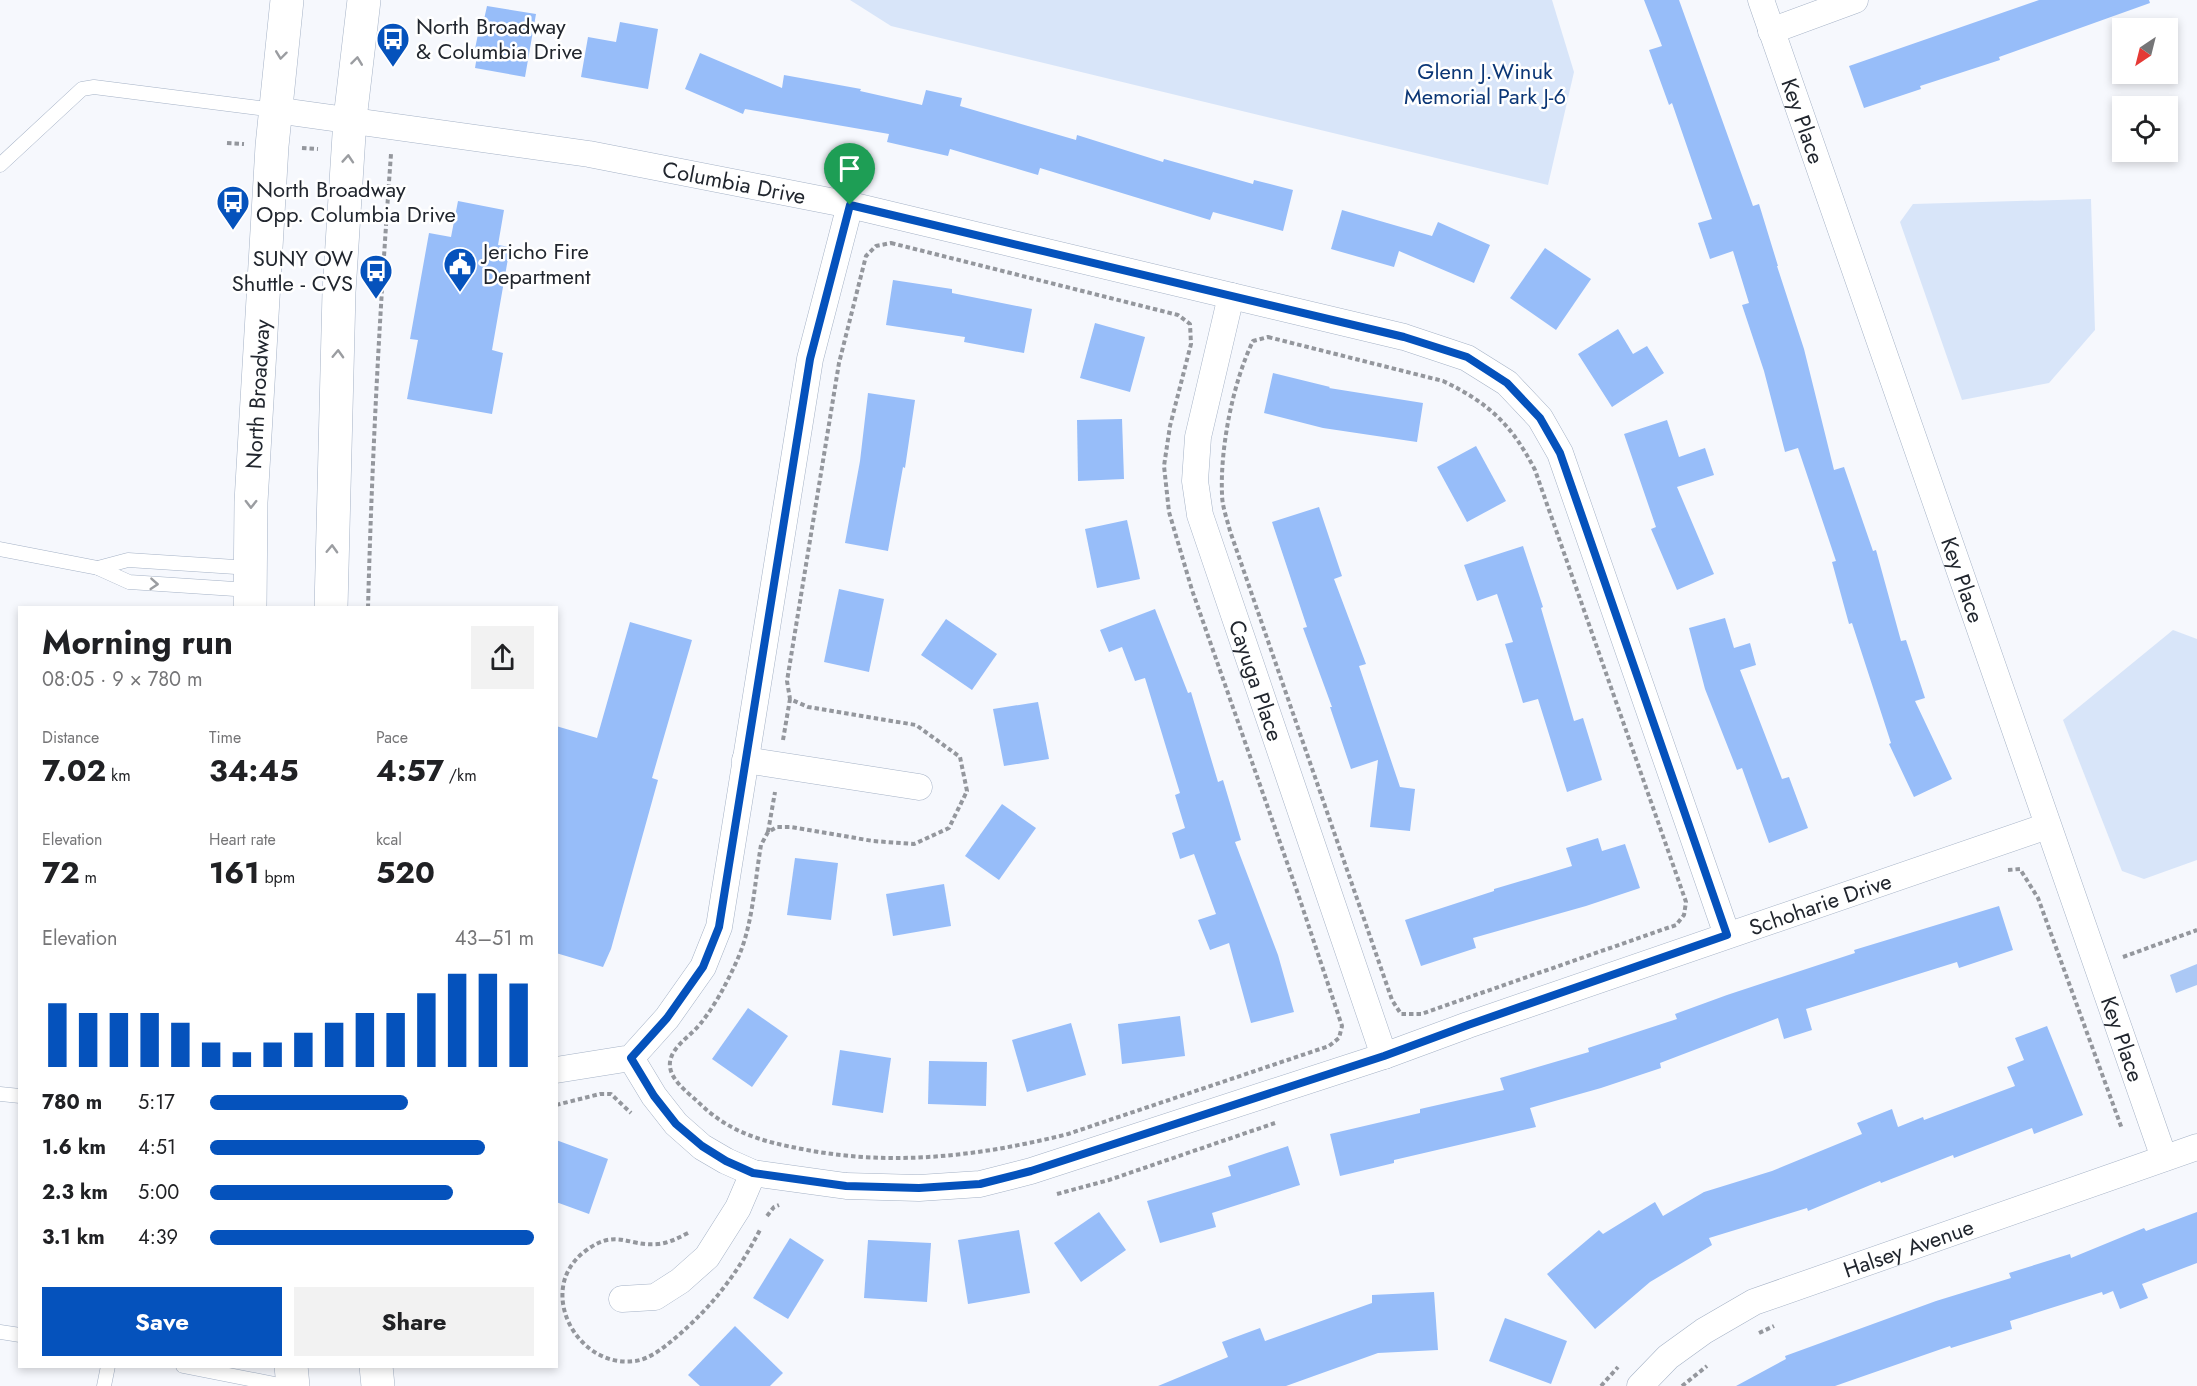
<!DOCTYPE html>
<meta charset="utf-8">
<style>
:root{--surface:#fff;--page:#f2f2f2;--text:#202124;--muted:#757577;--accent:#0552bc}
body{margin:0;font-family:Jost,sans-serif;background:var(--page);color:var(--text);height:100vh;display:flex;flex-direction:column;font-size:22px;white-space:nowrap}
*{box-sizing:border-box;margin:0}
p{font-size:20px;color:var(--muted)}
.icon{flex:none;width:33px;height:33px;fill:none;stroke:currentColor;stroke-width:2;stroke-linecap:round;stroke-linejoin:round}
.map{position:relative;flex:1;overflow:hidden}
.drawer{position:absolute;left:18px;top:606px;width:540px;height:762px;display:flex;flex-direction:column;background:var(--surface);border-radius:0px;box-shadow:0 3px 9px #0003}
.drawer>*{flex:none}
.needle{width:39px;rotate:215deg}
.fabs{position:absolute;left:2112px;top:18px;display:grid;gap:12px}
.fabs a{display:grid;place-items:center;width:66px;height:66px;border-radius:0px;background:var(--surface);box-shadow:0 3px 9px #0003;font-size:30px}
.pin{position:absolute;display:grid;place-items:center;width:51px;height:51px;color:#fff;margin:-62px -26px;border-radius:50% 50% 50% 0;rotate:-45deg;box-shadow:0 0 6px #0007}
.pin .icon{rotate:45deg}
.round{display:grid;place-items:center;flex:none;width:63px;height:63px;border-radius:0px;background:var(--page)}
.headline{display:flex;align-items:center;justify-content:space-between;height:102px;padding:0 24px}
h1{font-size:33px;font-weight:700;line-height:45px}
.figures{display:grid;grid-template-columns:repeat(3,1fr);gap:9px;height:102px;padding:6px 24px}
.figures div{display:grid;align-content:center}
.figures b{font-size:30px;font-weight:700}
.figures small{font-size:16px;font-weight:400}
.figures p{font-size:16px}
.chart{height:168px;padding:12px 24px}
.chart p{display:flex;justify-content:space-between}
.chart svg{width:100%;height:108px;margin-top:6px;stroke:var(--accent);stroke-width:6}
.cta{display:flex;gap:12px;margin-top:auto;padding:12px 24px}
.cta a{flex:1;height:69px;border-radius:0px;background:var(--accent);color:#fff;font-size:24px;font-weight:700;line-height:69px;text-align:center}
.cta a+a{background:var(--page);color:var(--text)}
ul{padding:0 24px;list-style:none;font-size:20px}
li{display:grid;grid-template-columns:96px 72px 1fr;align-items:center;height:45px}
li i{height:15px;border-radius:8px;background:var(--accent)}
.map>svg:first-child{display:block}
.green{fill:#d8e5f9}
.water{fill:#abc8f5}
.building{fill:#97bdf9}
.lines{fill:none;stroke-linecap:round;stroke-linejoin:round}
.lane-casing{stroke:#a5b2c6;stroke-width:15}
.street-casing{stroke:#a5b2c6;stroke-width:27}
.primary-casing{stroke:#a5b2c6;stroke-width:34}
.path{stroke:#94979d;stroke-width:4;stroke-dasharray:4.5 3;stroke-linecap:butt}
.lane{stroke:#fff;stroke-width:14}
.street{stroke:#fff;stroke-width:26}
.primary{stroke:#fff;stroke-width:33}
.oneway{stroke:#9b9da1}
.route-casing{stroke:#fff;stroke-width:12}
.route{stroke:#0552bc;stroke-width:8}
.labels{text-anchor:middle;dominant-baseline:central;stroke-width:5;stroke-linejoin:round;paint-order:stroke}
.poi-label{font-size:22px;fill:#21262e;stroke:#fff;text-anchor:start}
.park-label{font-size:22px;fill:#0b3676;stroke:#fff}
.street-label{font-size:22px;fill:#21262e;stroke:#fff}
</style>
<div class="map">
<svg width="2197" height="1386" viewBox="0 0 2197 1386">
<rect width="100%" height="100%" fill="#f6f8fd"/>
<g class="green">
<polygon points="850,0 1552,0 1574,72 1548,185 891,26"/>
<polygon points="2091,199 2095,330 2049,383 1962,400 1900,222 1913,204"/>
<polygon points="2173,630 2197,639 2197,860 2144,879 2122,871 2063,720"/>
</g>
<polygon class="water" points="2197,964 2197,985 2176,993 2170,975"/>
<g class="building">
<polygon points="1644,0 1679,0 1753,206 1759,204 1778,266 1777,266 1804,349 1834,470 1844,467 1873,551 1876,550 1901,641 1906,640 1925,698 1915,701 1952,779 1914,797 1889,744 1891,743 1852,623 1849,624 1832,562 1836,561 1798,448 1785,452 1764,371 1742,305 1749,303 1733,251 1710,259 1698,223 1712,219 1672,103 1669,105 1649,50 1662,46"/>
<polygon points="2039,0 2149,0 2150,3 1999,57 2000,60 1920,86 1921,89 1864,108 1849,66"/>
<polygon points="487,6 536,14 525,77 475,68 478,50 475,49 480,24 483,24"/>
<polygon points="620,22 658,29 648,89 581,77 588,37 616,42"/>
<polygon points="700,53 782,88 784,75 861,89 860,91 922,105 926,90 962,98 960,106 1076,140 1077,135 1163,162 1164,159 1253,184 1254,180 1293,190 1283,231 1213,212 1210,220 1040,168 1038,175 950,149 948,156 887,142 889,134 745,109 743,114 685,89"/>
<polygon points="458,201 504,210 498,245 510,247 492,350 503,353 492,414 407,399 418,340 410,339 429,233 451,237"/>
<polygon points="1342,210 1432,236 1438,222 1490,245 1474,283 1399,251 1394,267 1331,249"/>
<polygon points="1545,248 1591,279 1556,330 1510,298"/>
<polygon points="893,280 952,289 952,293 1032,309 1024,353 964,342 965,337 886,325"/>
<polygon points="1095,323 1145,337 1130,392 1080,378"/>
<polygon points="1618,329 1633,354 1647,346 1664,373 1612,407 1578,354"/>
<polygon points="1273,373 1330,387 1329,388 1423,403 1417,442 1323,428 1264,413"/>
<polygon points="868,393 915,400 905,468 903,467 888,551 845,543 860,461"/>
<polygon points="1122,419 1124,479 1078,481 1077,420"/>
<polygon points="1667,420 1679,457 1705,448 1714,475 1677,487 1714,574 1677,590 1651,529 1656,527 1624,434"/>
<polygon points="1476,446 1506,501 1467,522 1437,467"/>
<polygon points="1319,507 1342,576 1334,579 1366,664 1359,666 1400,787 1415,789 1410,831 1370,827 1378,760 1351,769 1330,707 1332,707 1303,628 1307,627 1272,522"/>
<polygon points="1127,520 1140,579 1097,588 1085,529"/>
<polygon points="1523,546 1543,607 1541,608 1574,721 1583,718 1602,780 1567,792 1538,699 1523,703 1505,644 1513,642 1497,594 1477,601 1464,565"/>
<polygon points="839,589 884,599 869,672 824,662"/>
<polygon points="1155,609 1188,693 1191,692 1218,782 1223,780 1241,840 1235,842 1278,955 1294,1012 1251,1023 1229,943 1210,950 1198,920 1216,914 1194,854 1180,859 1172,833 1185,828 1175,795 1180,793 1145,678 1135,681 1122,647 1109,652 1100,630"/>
<polygon points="1725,618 1734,648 1750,643 1756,665 1740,670 1782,779 1789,777 1808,828 1769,843 1742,768 1737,770 1705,689 1689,628"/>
<polygon points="946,619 997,654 972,690 921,655"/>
<polygon points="630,622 692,640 652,778 658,780 611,949 603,967 556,953 556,726 597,738"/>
<polygon points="1038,702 1049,759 1004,766 993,709"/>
<polygon points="1002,804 1036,828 999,880 965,856"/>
<polygon points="1598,838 1602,851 1625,844 1640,888 1586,906 1473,938 1476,948 1421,966 1405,920 1494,891 1494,889 1572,866 1566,848"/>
<polygon points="795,858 838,863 831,920 787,915"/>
<polygon points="944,884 951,926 893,936 886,894"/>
<polygon points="1999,906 2013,950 1959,968 1957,962 1806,1009 1812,1030 1784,1039 1778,1018 1660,1063 1661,1068 1601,1088 1530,1108 1536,1127 1394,1160 1394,1163 1340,1176 1330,1134 1420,1113 1420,1109 1504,1090 1500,1078 1589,1052 1588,1048 1677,1019 1675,1014 1727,995 1855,953 1854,950"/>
<polygon points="748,1008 788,1036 752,1087 712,1059"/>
<polygon points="1180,1016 1185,1056 1122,1064 1118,1024"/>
<polygon points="1071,1023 1086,1075 1027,1092 1012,1040"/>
<polygon points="2047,1026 2083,1115 2034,1134 2032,1128 1954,1158 1953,1155 1881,1183 1880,1181 1808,1211 1807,1208 1709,1238 1712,1245 1650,1282 1595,1329 1547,1274 1599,1230 1603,1234 1655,1202 1663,1216 1704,1192 1772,1171 1862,1134 1857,1123 1892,1109 1898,1127 1923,1117 1924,1120 2015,1086 2007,1067 2024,1060 2015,1038"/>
<polygon points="840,1050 891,1058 883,1113 832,1105"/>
<polygon points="929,1061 987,1062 986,1106 928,1104"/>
<polygon points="556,1140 608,1159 589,1214 556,1202"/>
<polygon points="1288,1146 1300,1185 1212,1213 1216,1227 1160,1243 1147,1201 1231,1176 1228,1166"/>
<polygon points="1099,1212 1126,1250 1081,1282 1054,1243"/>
<polygon points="2197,1212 2197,1263 2142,1284 2148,1298 2120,1309 2113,1291 2103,1295 2102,1292 2010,1321 2012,1329 1951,1348 1950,1346 1835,1386 1736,1386 1786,1359 1785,1356 1936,1301 2011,1278 2009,1273 2070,1254 2071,1258 2144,1228 2146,1231"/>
<polygon points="1019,1230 1030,1293 968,1304 958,1240"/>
<polygon points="790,1238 824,1260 788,1319 753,1298"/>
<polygon points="868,1240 931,1243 927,1302 864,1298"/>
<polygon points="1434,1292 1438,1350 1378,1353 1286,1386 1158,1386 1228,1357 1222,1342 1260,1328 1265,1341 1372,1303 1372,1295"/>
<polygon points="1505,1318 1567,1341 1551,1384 1489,1361"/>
<polygon points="735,1326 783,1373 770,1386 700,1386 688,1375"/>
</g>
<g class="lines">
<g class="lane-casing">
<g id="lane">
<polyline points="0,165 82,89 94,87 275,110"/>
<polyline points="0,549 98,568 129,582 250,590"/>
<polyline points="98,568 128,560 251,568"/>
<polyline points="0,1094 20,1096"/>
<polyline points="0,1332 20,1335"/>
<polyline points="183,1366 285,1386"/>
<polyline points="104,1386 108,1366"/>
</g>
</g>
<g class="street-casing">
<g id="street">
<path id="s1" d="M 1761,0 L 2164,1158"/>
<polyline points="1771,31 1855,0"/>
<path id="s2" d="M 275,110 L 589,154 L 850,205 L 1404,337 L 1467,358 L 1507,383 L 1540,418 L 1560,453 L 1727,935"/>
<path id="s3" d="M 1231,296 L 1198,437 L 1195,481 L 1200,515 L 1384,1056"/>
<polyline points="745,760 919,787"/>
<path id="s4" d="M 631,1058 L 654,1096 L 676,1124 L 702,1147 L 726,1161 L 753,1173 L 846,1186 L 919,1188 L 980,1184 L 1031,1171 L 1384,1056 L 1468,1025 L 2047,826"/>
<polyline points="556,1070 631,1058 667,1018 703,967 719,927 810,359 850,205"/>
<polyline points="622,1299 655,1297 680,1281 707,1257 738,1208 753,1173"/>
<path id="s5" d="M 1640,1386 L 1668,1357 L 1704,1331 L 1754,1302 L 2197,1147"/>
</g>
</g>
<g class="primary-casing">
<g id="primary">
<path id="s6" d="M 250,608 L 251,502 L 272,146 L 287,0"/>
<polyline points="331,608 339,292 350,119 364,0"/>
<polyline points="291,1366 293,1386"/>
<polyline points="376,1366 378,1386"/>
</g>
</g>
<g class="path">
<polyline points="227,143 244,144"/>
<polyline points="302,148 318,149"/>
<path d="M 891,243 L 1178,315 L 1190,324 L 1191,344 L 1170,426 L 1164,466 L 1169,512 L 1192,590 L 1298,894 L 1342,1026 L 1339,1038 L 1329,1046 L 1068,1134 C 980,1156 892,1167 802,1149 C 760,1141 728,1132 697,1101 C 686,1091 668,1078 670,1062 C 672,1046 692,1035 701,1023 C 709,1013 717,1000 723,989 C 732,972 741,954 746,935 C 754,906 756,874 761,845 L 768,832 L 777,827 L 791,827 L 873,841 L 914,844 L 949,828 L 967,791 L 960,757 L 916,725 L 808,707 L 790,699 L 787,681 L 839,363 L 866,256 L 876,246 Z"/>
<path d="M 1268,337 L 1443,381 C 1489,403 1512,425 1535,470 L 1686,902 L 1684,915 L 1676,925 L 1421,1014 L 1401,1014 L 1392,1000 L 1230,531 C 1227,519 1222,506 1222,494 C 1220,448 1233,382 1253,341 Z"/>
<path d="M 368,608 C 372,456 380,305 391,154"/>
<polyline points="783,740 790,699"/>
<polyline points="768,832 775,792"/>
<polyline points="2008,870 2020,869 2038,898 2122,1129"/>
<polyline points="2123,957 2197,930"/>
<polyline points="556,1105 600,1094 611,1094 631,1113"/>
<polyline points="1057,1194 1109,1180 1275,1123"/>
<polyline points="767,1216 774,1207 779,1205"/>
<path d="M 688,1233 C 678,1238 669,1243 658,1244 C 627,1247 616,1227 584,1252 C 535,1290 577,1369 635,1361 C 650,1359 663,1348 674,1339 C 714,1305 737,1274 761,1228"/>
<polyline points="1759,1333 1774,1326"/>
<polyline points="1601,1386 1618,1367"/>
<polyline points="1682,1386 1707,1366"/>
</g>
<use href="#lane" class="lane"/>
<use href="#street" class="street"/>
<use href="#primary" class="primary"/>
</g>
<defs><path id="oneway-chevron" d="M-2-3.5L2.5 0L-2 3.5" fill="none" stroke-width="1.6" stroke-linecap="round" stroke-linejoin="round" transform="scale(1.5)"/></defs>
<g class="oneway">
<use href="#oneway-chevron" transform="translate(281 55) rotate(97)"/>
<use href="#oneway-chevron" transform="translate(357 61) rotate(-83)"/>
<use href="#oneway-chevron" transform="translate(348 159) rotate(-86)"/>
<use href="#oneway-chevron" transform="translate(338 354) rotate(-88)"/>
<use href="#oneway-chevron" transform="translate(251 504) rotate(91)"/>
<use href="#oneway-chevron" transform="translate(332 549) rotate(-88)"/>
<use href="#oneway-chevron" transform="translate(154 584) rotate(4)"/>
</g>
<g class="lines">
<g class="route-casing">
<polygon id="route" points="850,205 1404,337 1467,357 1507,383 1540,418 1560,453 1727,935 1468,1025 1384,1056 1031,1171 980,1184 919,1188 846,1186 753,1173 726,1161 702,1146 676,1124 654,1096 631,1058 667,1018 703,967 719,927 810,359"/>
</g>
<use href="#route" class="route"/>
</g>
<defs>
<g id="bus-pin" transform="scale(1.725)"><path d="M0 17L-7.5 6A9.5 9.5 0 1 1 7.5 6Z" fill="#0552bc" stroke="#fff"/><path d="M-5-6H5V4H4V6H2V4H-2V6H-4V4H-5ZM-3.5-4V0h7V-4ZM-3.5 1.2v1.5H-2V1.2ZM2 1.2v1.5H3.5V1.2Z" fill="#fff"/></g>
<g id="civic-pin" transform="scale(1.725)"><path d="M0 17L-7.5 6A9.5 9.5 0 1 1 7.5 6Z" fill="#0552bc" stroke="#fff"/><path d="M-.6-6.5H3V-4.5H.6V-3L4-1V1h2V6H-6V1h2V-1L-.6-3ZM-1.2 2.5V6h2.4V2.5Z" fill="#fff"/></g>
</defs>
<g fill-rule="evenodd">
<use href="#bus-pin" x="393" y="39"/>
<use href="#bus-pin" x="233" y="202"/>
<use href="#civic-pin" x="460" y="264"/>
<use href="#bus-pin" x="376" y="271"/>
</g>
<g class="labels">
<g class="poi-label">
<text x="416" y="26">North Broadway<tspan x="416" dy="25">&amp; Columbia Drive</tspan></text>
<text x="256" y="189">North Broadway<tspan x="256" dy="25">Opp. Columbia Drive</tspan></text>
<text x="483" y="251">Jericho Fire<tspan x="483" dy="25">Department</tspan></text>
<text x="353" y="258" text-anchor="end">SUNY OW<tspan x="353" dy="25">Shuttle - CVS</tspan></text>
</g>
<g class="park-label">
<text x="1485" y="71">Glenn J.Winuk<tspan x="1485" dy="25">Memorial Park J-6</tspan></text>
</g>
<g class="street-label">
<text stroke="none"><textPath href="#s1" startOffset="128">Key Place</textPath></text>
<text stroke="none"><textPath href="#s2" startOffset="465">Columbia Drive</textPath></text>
<text stroke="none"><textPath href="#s6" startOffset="214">North Broadway</textPath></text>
<text stroke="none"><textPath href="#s1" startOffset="614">Key Place</textPath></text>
<text stroke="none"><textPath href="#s3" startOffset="398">Cayuga Place</textPath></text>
<text stroke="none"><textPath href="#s4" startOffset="1286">Schoharie Drive</textPath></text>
<text stroke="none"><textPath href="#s1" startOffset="1100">Key Place</textPath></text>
<text stroke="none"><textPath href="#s5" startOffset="306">Halsey Avenue</textPath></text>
</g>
</g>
</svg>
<div class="fabs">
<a><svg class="needle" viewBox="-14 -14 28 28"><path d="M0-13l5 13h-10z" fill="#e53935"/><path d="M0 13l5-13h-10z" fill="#757577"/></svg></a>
<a><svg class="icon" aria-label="locate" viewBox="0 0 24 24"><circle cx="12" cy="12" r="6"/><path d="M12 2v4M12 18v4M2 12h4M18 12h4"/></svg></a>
</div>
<div class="pin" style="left:850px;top:205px;background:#1e9e55"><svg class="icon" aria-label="arrive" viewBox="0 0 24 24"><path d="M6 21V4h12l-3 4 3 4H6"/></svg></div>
<section class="drawer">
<div class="headline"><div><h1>Morning run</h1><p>08:05 · 9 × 780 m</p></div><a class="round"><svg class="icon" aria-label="share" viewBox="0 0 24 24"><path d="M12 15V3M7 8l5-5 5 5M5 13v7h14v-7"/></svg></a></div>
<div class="figures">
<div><p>Distance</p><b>7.02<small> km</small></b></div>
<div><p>Time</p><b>34:45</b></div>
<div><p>Pace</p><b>4:57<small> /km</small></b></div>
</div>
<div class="figures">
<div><p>Elevation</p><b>72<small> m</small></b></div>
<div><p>Heart rate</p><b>161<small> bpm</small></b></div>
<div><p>kcal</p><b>520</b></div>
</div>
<div class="chart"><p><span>Elevation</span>43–51 m</p>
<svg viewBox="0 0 160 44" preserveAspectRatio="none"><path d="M5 44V18M15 44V22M25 44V22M35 44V22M45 44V26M55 44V34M65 44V38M75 44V34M85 44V30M95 44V26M105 44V22M115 44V22M125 44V14M135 44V6M145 44V6M155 44V10"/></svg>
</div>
<ul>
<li><b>780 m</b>5:17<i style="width:61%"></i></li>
<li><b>1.6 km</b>4:51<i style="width:85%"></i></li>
<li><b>2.3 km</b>5:00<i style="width:75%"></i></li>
<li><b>3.1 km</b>4:39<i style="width:100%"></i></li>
</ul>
<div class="cta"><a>Save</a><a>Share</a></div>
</section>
</div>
